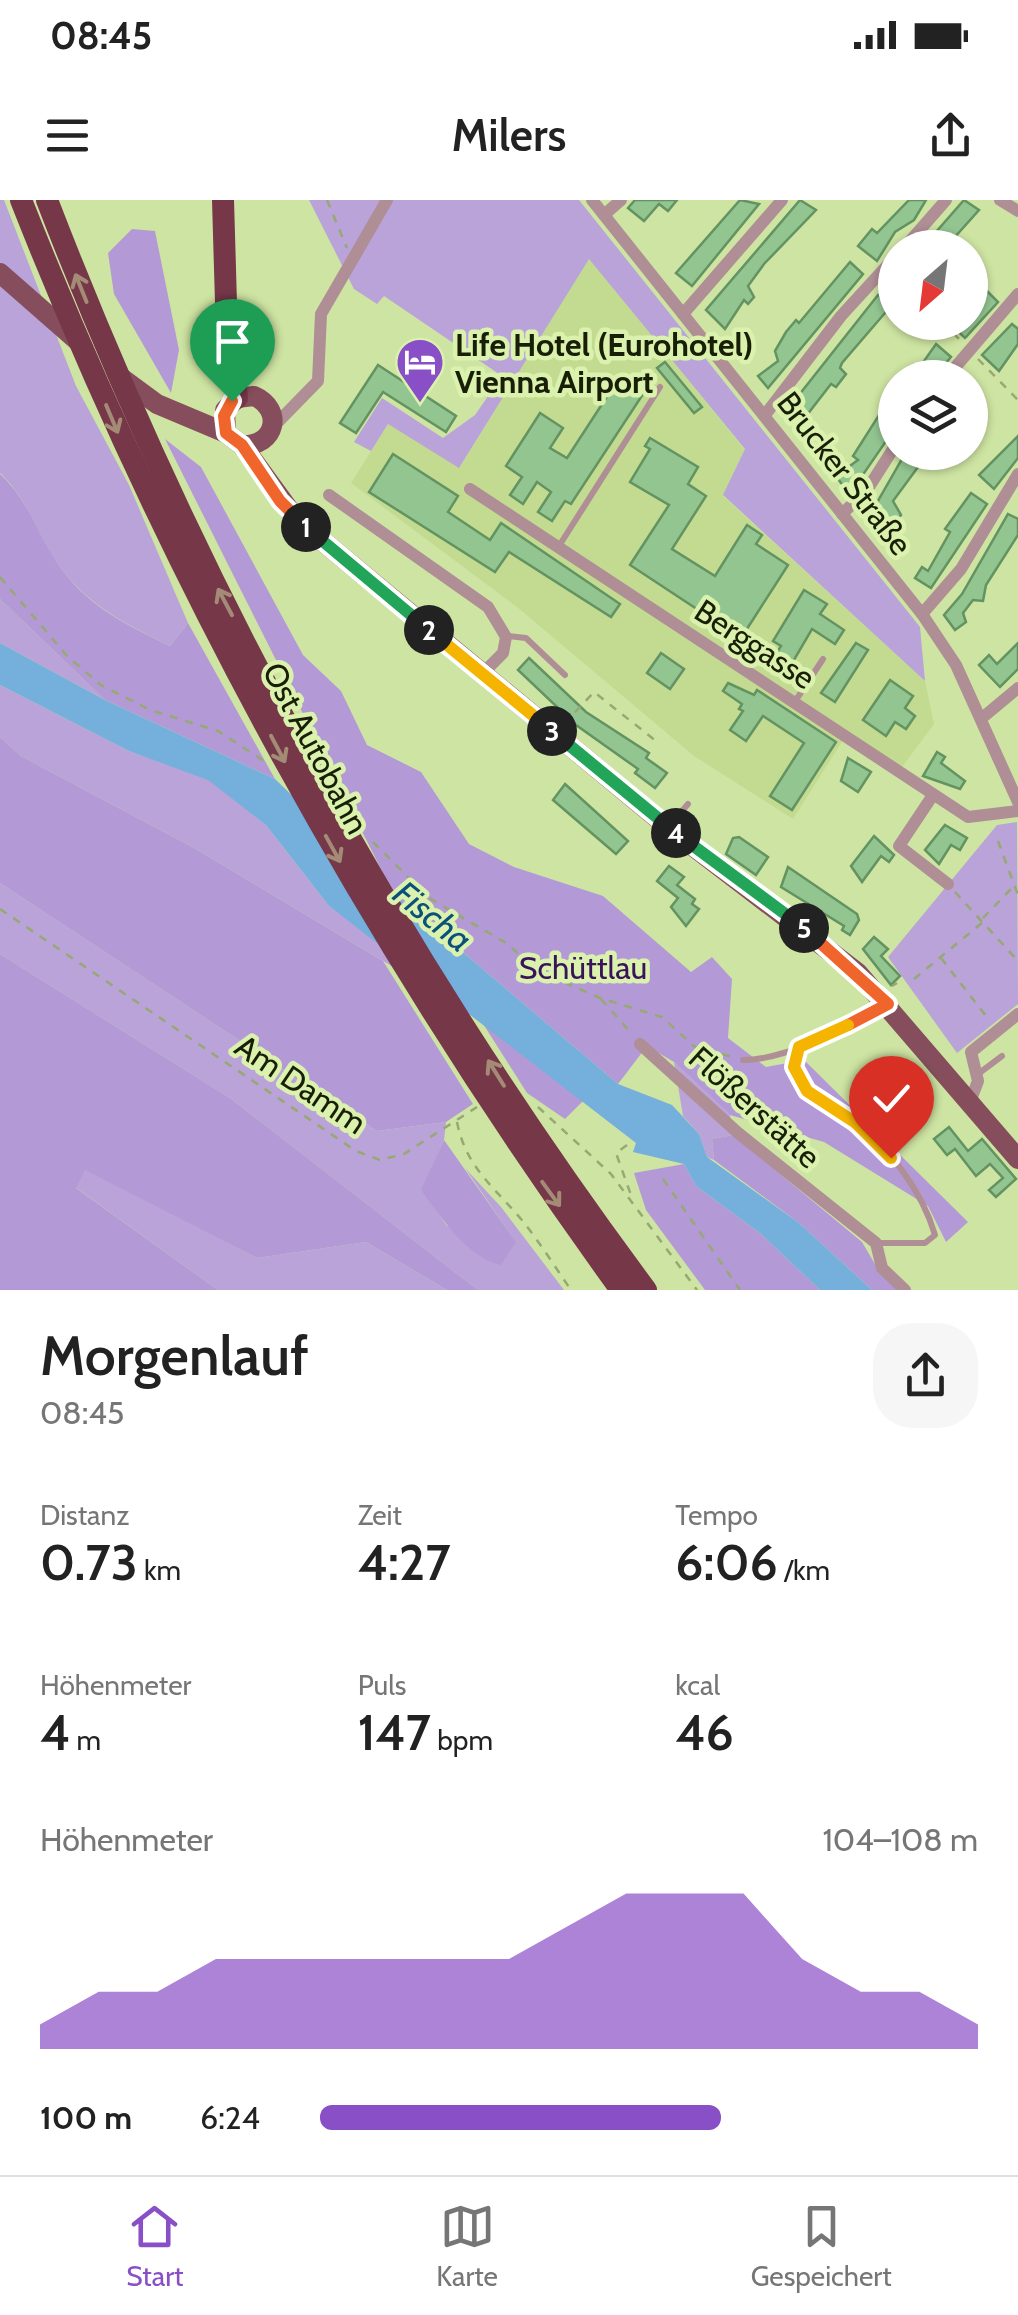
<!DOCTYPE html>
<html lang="de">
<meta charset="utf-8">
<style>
:root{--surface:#fff;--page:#f6f6f6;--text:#222;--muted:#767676;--line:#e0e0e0;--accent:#894fc6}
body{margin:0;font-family:Cabin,sans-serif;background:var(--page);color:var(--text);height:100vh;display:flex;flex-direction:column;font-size:38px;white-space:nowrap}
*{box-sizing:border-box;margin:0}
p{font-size:32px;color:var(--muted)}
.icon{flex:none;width:55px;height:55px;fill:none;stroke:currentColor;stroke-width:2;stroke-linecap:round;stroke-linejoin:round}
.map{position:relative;height:1090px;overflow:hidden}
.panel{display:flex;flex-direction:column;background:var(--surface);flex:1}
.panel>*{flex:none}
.needle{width:65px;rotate:208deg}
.buttons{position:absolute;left:878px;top:30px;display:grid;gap:20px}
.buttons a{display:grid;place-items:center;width:110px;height:110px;border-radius:50%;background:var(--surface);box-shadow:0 2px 8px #0004;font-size:50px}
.pin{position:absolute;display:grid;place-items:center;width:85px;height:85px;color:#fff;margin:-102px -42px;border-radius:50% 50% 50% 0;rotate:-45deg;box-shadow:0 0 10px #0007}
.pin .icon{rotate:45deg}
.km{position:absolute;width:50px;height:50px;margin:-25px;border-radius:50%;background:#222;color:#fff;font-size:28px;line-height:50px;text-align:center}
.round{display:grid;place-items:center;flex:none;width:105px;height:105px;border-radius:40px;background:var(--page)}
.overview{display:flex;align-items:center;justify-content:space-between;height:170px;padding:0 40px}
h1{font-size:55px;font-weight:600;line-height:75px}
.figures{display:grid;grid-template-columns:repeat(3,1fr);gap:15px;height:170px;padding:10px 40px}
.figures div{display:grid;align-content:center}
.figures b{font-size:50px;font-weight:600}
.figures small{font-size:28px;font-weight:400}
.figures p{font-size:28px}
.chart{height:280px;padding:20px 40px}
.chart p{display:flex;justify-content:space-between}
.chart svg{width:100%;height:180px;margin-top:10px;fill:var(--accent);opacity:.7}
ul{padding:0 40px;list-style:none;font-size:32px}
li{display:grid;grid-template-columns:160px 120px 1fr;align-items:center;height:75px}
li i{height:25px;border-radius:12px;background:var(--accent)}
.status{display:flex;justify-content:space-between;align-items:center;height:70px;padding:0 50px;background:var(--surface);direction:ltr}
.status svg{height:28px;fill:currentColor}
header{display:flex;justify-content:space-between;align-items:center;height:130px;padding:0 40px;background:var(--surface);font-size:45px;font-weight:600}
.tab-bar{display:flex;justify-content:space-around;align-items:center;height:140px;border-top:2px solid var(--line);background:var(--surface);font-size:28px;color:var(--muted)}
.tab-bar a{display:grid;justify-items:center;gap:5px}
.tab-bar .on{color:var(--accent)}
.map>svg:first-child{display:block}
.built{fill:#c2db91}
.green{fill:#b9a3d9}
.forest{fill:#b39ad6}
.water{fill:#75afdc}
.building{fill:#93c591;stroke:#639361;stroke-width:2.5}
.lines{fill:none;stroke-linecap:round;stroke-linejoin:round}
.path{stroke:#97a873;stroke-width:2.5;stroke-dasharray:8 8;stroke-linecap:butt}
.service{stroke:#af8e95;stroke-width:6}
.minor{stroke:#af8e95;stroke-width:12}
.primary{stroke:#864e5d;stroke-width:20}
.motorway{stroke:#763749;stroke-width:22}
.oneway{stroke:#a38b76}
.split-1-casing{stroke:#fff;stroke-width:20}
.split-2-casing{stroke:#fff;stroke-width:20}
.split-3-casing{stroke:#fff;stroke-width:20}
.split-4-casing{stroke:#fff;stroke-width:20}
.split-5-casing{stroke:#fff;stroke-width:20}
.split-6-casing{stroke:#fff;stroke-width:20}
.split-7-casing{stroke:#fff;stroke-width:20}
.split-8-casing{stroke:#fff;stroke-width:20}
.split-1{stroke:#f0652b;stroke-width:12}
.split-2{stroke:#22a559;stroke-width:12}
.split-3{stroke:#f5b400;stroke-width:12}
.split-4{stroke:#22a559;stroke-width:12}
.split-5{stroke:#22a559;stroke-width:12}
.split-6{stroke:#f0652b;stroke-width:12}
.split-7{stroke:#f5b400;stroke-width:12}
.split-8{stroke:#f5b400;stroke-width:12}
.labels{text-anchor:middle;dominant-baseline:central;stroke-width:9;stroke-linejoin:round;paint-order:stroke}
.poi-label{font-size:32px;font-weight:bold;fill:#181f06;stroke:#dbf1ae;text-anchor:start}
.street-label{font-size:32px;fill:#181f06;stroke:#dbf1ae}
.park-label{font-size:32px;fill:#39145b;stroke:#dbf1ae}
.water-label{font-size:35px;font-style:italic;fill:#0b507b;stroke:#dbf1ae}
</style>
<div class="status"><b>08:45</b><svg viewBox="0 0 49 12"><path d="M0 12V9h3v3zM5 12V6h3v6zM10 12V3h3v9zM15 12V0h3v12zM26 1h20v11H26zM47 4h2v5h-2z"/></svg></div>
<header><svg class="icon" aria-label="menu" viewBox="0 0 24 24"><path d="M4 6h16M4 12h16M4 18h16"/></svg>Milers<svg class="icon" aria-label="share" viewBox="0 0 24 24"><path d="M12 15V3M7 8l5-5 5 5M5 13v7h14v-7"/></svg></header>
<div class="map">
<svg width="1018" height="1090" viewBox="0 0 1018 1090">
<rect width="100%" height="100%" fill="#cee4a2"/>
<polygon class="built" points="589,58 745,250 723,296 925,481 934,524 902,567 845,537 793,619 694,556 517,407 351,283 388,224 460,267"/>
<g class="green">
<path d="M 0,0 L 4,0 L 76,186 L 129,285 L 188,423 L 170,446 C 130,426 92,408 63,371 C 39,340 30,301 0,273 Z"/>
<polygon points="309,0 579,0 920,427 925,481 723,295 745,249 589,59 459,268 388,224 371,251 354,242 382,198 443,238 475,215 502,176 384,96 377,104 354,89"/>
<polygon points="0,399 105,500 0,443"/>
<polygon points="0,485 129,551 208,579 266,625 329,706 480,819 196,649 21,556 0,537"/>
<polygon points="1017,622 1018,804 957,853 888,757 997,625"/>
<polygon points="0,683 377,931 446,922 444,940 422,990 447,1026 515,1041 465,968 501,1007 564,1090 478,1090 230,898 0,754"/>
<polygon points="674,862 730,915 733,935 712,939 714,960 707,957 699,934 683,916"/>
<polygon points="85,969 257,1058 366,1042 447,1090 218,1090 75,987"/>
</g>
<g class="forest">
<polygon points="132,29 155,31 179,150 171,193 114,94 108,53"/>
<polygon points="165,239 201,267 303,455 341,491 367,545 421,572 469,644 514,667 603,696 691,772 712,757 732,779 728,838 766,867 804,860 968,1022 946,1042 928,1006 824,942 730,915 674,862 647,846 618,884 393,693"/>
<path d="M 0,274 C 30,301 39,339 63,371 C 91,408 129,426 170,446 L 188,423 L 275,579 L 105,500 L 0,399 Z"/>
<polygon points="0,537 21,556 196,649 383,761 473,904 446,922 377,931 0,683"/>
<polygon points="0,754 230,898 478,1090 447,1090 366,1042 257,1058 85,970 76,988 218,1090 0,1090"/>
<polygon points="480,819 583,901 565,919 527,893"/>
<polygon points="733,935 862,1042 879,1071 899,1090 872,1090 799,1023 714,960 712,939"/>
<path d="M 444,940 L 516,1042 L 501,1065 C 467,1058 441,1017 421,990 Z"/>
<polygon points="684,964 696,986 760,1033 820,1090 705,1090 646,1010 634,973"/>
</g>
<polygon class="water" points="0,443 105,500 275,579 393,693 618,884 672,905 699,934 707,957 799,1023 872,1090 820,1090 760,1033 696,986 684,964 633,952 636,943 329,706 266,625 208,580 129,551 0,485"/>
<g class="building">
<polygon points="635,0 677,0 668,11 659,4 644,21 628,8"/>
<polygon points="740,0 759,4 692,86 676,73"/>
<polygon points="800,0 816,10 764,64 748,86 754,97 748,104 744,100 725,129 706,110"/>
<polygon points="909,0 926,0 914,20 895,32 877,61 858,46 872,29 877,33"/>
<polygon points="964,0 979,10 945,48 922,48"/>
<polygon points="850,62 863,74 768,188 758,176 778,161 775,151 786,132 796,120 799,123"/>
<polygon points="987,91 998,102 965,138 948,122 970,122 970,109"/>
<polygon points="878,95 891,106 842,163 840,168 846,174 836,187 831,184 800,224 784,214"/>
<polygon points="1012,124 1018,129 1018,144 999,171 982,155"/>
<polygon points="936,144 951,157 933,178 912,178"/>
<polygon points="665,162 702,207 694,213 657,168"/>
<polygon points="378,165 456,216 446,232 383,192 356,233 340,223"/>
<polygon points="621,175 645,191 571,304 565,301 552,321 538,312 551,292 537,282 523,304 510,295 522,277 506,266 540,213 563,228 550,248 567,258"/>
<polygon points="895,190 895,220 890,228 893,231 860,279 846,290 836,276 858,260 853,256"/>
<polygon points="1018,236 1018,258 994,289 979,275"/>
<polygon points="650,238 698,267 688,284 706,296 672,349 715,376 747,325 762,335 756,344 788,365 745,432 713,411 709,417 630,365 669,305 630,282 650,249 645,246"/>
<polygon points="906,252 929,252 893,301 901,315 891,329 871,313"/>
<polygon points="393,254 458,296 448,312 490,340 501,323 620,404 611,417 509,352 495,372 369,292"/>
<polygon points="971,293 987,304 931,388 915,378 922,367 928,371 950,332 945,329"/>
<polygon points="1008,314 1018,319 1018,335 986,385 983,401 973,400 963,413 966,422 955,430 944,415 962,394"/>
<polygon points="804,390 827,404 820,414 844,430 835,444 812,429 784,477 768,467 781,446 773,441"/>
<polygon points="856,443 868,450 835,502 821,493"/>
<polygon points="1018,443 1018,469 1000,487 979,465 989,455 997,464"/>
<polygon points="661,453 684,469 670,489 647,473"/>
<polygon points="529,458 586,512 649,553 646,558 667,573 655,588 635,573 638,569 576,525 518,470"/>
<polygon points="890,480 913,496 905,508 915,516 906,529 895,522 886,536 863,520"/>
<polygon points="728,483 754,495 757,490 836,542 792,610 770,596 804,543 763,516 746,541 730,530 743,511 739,509 742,504 723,491"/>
<polygon points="937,552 945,557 941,563 965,581 960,589 923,576"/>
<polygon points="848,558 871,572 858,592 841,581"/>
<polygon points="565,584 628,641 616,654 553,600"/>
<polygon points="945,625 967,638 960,650 951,645 939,664 925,650"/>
<polygon points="874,636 894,655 889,662 881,656 862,682 851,666"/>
<polygon points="739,637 768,657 756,675 726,654 733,638"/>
<polygon points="669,666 684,677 677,685 695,699 692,704 699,709 686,726 671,707 678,698 657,681"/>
<polygon points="788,667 857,714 859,720 850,735 842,730 844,726 781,687"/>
<polygon points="874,737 888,749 881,756 900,776 891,785 863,749"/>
<polygon points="949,927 968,951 982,939 1016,979 996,997 989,990 1003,978 990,964 976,976 955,949 947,955 934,939"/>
</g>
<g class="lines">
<g class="path">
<polyline points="327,0 347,48"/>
<polyline points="942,122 962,142"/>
<polyline points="978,159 1018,200"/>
<polyline points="0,377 67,456 101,485 150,510 218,531 267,563"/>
<polyline points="564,524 594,492 656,541"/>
<polyline points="998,641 1018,695"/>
<polyline points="373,642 429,698 506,743 538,771 600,798 662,817 695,847 733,857"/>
<polyline points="955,692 1018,761"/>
<polyline points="0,709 356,951 380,960 404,954 477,907"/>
<polyline points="983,718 1012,688"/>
<polyline points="941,758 986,816"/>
<polyline points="914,779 983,722"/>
<polyline points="892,786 897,783"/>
<polyline points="601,799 632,834"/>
<polyline points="538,907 611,974 697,1090"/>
<path d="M 457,922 C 466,967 492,985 521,1019 C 539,1041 555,1067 571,1090"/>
<polyline points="627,945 616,953 632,998"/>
<polyline points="663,979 740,1090"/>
</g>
<g class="service">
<polyline points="559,346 660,187"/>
<polyline points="508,436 526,438 565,475"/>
<polyline points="794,503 823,459"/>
<polyline points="669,626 688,604"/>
<path d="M 799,847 L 793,867 C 811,897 824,897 850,917 C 887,945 922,990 935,1035 L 925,1043 L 877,1043"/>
<path d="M 743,860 C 782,860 848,830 881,809"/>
<polyline points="978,874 1002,856"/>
</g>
<g class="minor">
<polyline points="592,0 922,414 956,465 1018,602"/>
<polyline points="1000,0 1018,11"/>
<polyline points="604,15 621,0"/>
<polyline points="904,48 946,0"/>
<polyline points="683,114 782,0"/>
<polyline points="946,178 1018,94"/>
<polyline points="765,215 841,116 895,57"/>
<polyline points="273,227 318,181 321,114 387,0"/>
<polyline points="470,289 968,617 1018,611"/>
<polyline points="329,295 488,407 506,437 503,453 482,474"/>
<polyline points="842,314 867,290 895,246"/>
<polyline points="922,414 961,369 1018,274"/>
<polyline points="982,518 1018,488"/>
<polyline points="933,595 899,646 948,684"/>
<polyline points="640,844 737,932 876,1043 882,1068 905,1090"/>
<polyline points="970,902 978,881 971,852 1018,814"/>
</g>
<g class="primary">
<polyline points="0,73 81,144"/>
<path d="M 119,176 L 157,204 L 226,233 L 242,245 C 276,247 284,209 254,196 L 237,198 L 225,210 L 226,233"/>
<polyline points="242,245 296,319 668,627 858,773 1018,959"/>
</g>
<g class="motorway">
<path d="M 21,0 C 174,388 376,752 621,1090"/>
<path d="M 47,0 C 195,385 399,759 646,1090"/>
<polyline points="223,0 226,103 237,198"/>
</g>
</g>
<defs><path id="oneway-shaft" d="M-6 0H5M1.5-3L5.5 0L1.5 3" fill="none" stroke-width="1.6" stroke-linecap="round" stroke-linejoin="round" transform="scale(2.5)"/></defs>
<g class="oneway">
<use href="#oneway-shaft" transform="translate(81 88) rotate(-112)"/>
<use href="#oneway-shaft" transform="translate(112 219) rotate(67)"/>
<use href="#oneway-shaft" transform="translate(225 402) rotate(-118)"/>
<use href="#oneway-shaft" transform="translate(278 549) rotate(62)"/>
<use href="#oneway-shaft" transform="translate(333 649) rotate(61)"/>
<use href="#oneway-shaft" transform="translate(496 873) rotate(-122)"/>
<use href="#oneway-shaft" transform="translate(551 994) rotate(54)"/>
</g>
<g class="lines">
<g class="split-1-casing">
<polyline id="split-1" points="232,201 224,216 226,233 242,245 280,301 306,327"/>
</g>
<g class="split-2-casing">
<polyline id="split-2" points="306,327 429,430"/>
</g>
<g class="split-3-casing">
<polyline id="split-3" points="429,430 552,531"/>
</g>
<g class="split-4-casing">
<polyline id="split-4" points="552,531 676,633"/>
</g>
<g class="split-5-casing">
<polyline id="split-5" points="676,633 804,728"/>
</g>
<g class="split-6-casing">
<polyline id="split-6" points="804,728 888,804 848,825"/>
</g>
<g class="split-7-casing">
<polyline id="split-7" points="848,825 799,847 794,867 807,891 856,923"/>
</g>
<g class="split-8-casing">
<polyline id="split-8" points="856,923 891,958"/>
</g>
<use href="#split-1" class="split-1"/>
<use href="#split-2" class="split-2"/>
<use href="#split-3" class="split-3"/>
<use href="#split-4" class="split-4"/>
<use href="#split-5" class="split-5"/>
<use href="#split-6" class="split-6"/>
<use href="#split-7" class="split-7"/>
<use href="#split-8" class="split-8"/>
</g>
<defs>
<g id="hotel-pin" transform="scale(2.5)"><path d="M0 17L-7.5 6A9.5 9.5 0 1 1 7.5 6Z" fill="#894fc6" stroke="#dbf1ae"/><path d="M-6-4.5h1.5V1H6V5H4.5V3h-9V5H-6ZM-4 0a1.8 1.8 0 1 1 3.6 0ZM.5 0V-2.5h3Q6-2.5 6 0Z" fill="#fff"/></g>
</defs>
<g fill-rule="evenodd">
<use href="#hotel-pin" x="420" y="162"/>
</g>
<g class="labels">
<g class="poi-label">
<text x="455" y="144">Life Hotel (Eurohotel)<tspan x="455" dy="37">Vienna Airport</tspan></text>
</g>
<g class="street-label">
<text transform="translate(845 273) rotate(52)">Brucker Straße</text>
<text transform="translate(755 444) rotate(33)">Berggasse</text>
<text transform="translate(316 548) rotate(62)">Ost Autobahn</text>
<text transform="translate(301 884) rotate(34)">Am Damm</text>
<text transform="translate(755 907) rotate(42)">Flößerstätte</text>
</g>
<g class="park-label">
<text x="583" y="767">Schüttlau</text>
</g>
<g class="water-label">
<text transform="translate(433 716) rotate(39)">Fischa</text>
</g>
</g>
</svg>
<div class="buttons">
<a><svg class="needle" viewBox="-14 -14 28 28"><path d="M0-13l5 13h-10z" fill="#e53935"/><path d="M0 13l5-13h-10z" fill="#767676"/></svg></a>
<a><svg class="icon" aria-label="layers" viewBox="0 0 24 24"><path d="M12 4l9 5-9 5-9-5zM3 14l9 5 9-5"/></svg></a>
</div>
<div class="pin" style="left:232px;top:201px;background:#1e9e55"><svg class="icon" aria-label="arrive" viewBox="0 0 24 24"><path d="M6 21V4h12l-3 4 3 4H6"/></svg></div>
<div class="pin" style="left:891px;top:958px;background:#d93025"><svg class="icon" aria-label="check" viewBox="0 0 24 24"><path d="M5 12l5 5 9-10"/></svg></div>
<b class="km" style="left:306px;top:327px">1</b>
<b class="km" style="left:429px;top:430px">2</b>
<b class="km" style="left:552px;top:531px">3</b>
<b class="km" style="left:676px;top:633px">4</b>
<b class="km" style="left:804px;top:728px">5</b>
</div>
<section class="panel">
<div class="overview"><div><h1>Morgenlauf</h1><p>08:45</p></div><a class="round"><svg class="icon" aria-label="share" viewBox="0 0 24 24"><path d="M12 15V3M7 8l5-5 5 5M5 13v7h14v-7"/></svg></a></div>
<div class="figures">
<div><p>Distanz</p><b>0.73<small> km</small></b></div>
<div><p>Zeit</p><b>4:27</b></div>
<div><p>Tempo</p><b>6:06<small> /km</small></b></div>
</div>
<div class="figures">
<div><p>Höhenmeter</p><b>4<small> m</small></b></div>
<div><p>Puls</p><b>147<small> bpm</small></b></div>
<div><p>kcal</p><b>46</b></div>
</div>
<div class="chart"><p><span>Höhenmeter</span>104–108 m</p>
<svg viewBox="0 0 160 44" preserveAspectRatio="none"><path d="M0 44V38L10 30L20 30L30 22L40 22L50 22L60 22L70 22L80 22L90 14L100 6L110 6L120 6L130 22L140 30L150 30L160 38V44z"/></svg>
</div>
<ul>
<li><b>100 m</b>6:24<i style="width:61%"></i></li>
</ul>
</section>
<nav class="tab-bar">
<a class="on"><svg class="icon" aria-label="home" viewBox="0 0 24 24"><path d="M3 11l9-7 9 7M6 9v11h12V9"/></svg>Start</a>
<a><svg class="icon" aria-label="map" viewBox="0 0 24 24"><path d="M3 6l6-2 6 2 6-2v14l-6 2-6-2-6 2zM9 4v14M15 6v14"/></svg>Karte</a>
<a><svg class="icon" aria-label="saved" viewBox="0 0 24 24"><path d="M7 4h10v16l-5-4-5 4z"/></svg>Gespeichert</a>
</nav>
